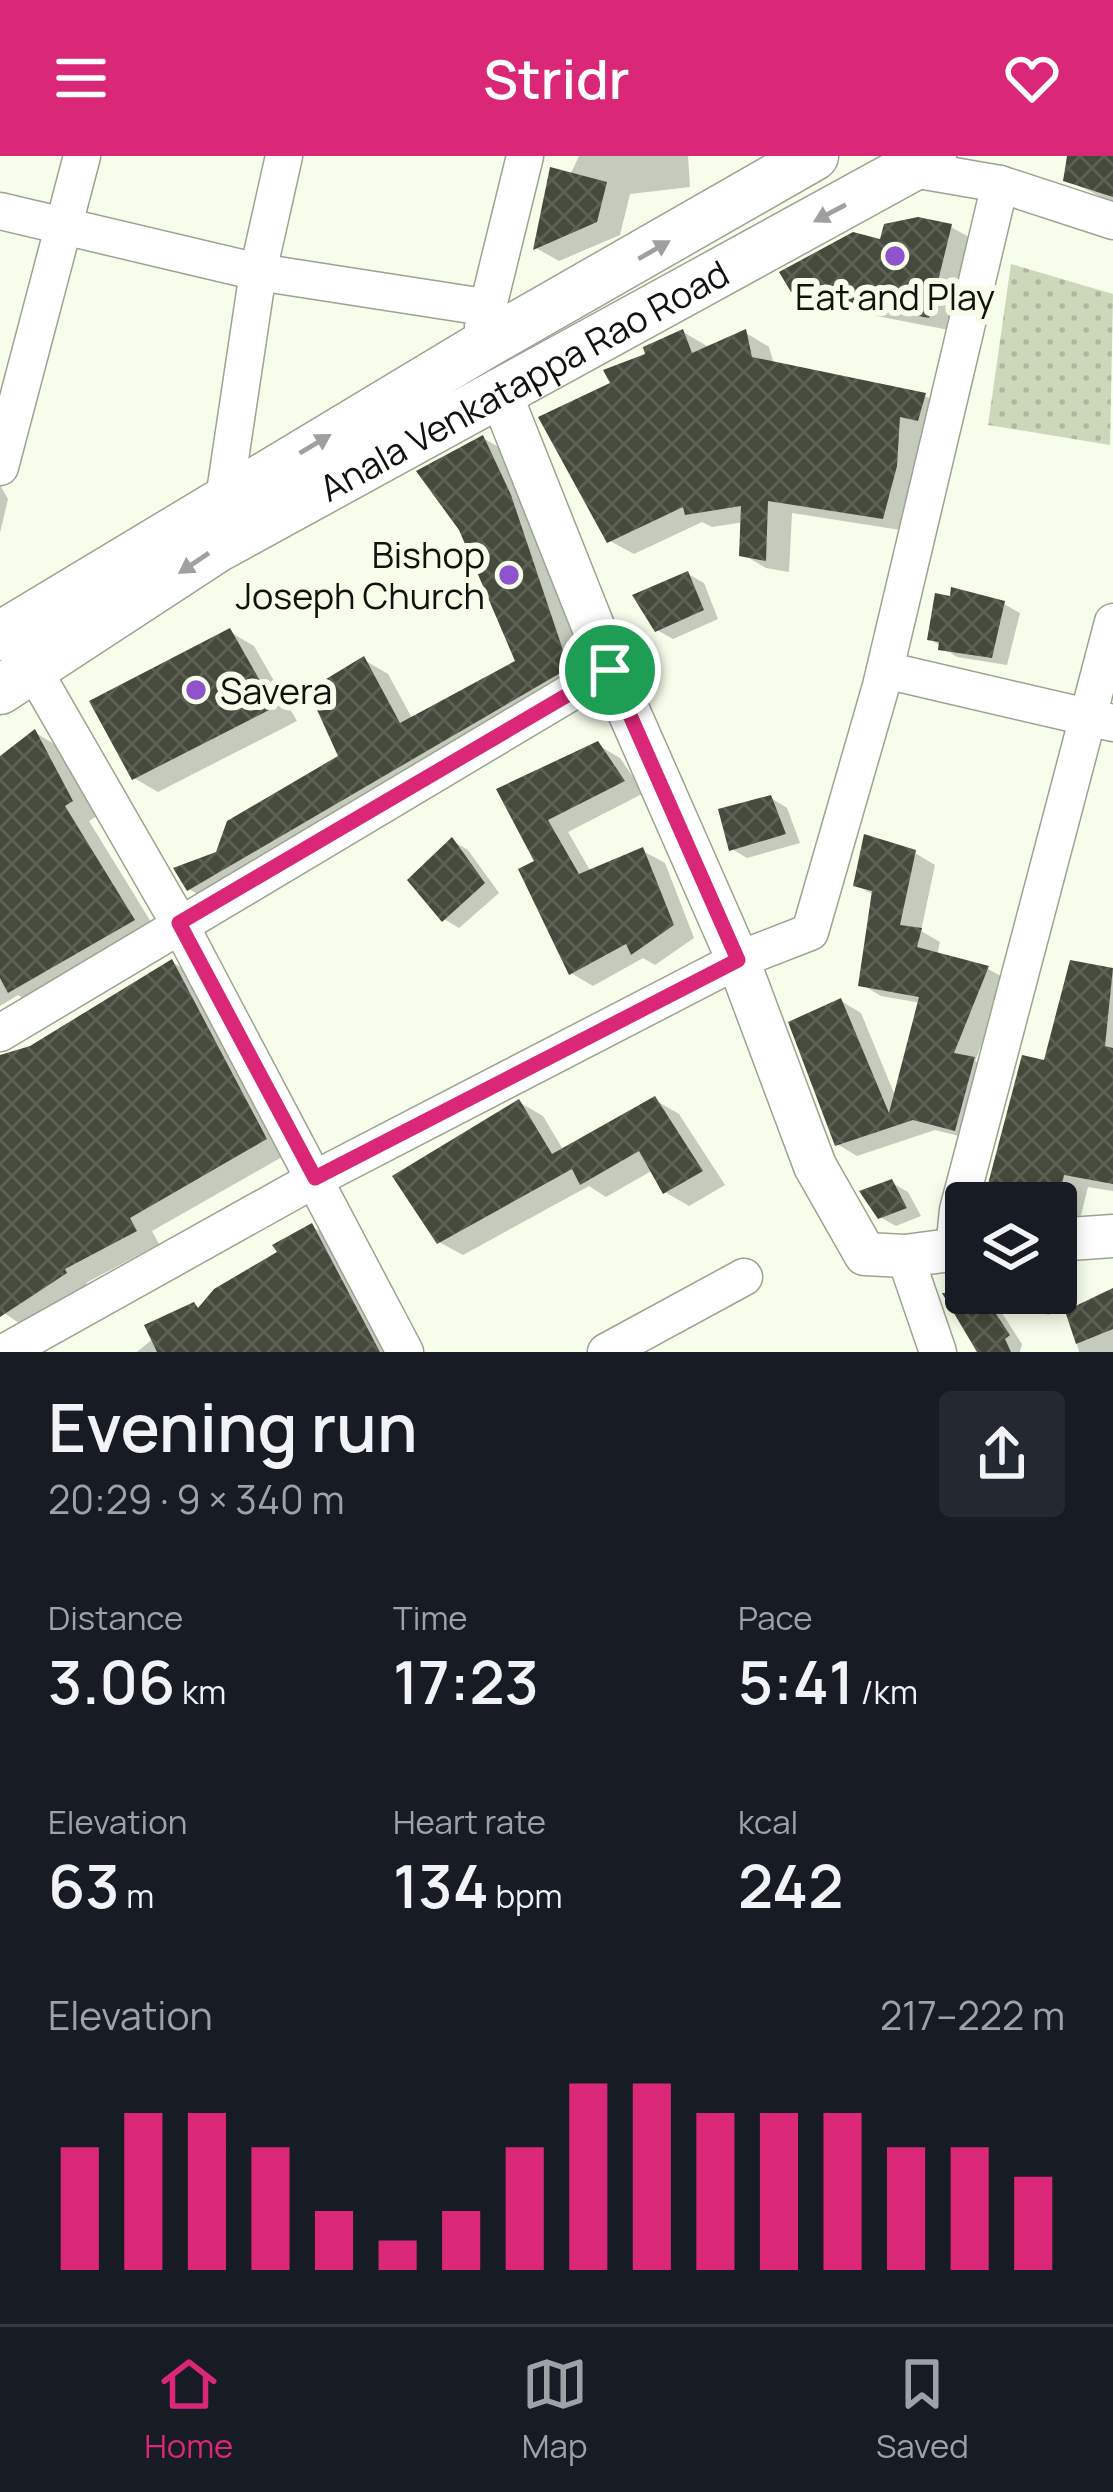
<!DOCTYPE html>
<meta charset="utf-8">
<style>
:root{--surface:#171b24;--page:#242831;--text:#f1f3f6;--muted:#9ea1a6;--line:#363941;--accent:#db2777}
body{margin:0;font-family:Manrope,sans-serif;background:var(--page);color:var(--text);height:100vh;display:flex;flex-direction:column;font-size:45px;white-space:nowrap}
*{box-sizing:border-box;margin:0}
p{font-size:39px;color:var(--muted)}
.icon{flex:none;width:66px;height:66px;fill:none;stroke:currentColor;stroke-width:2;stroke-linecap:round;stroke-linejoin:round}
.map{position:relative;height:1196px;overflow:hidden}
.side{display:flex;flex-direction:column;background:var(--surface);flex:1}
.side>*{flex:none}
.fabs{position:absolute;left:945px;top:1026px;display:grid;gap:24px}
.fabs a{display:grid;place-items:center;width:132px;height:132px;border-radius:12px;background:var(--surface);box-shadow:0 6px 18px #0003;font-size:60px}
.pin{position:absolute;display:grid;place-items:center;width:102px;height:102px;color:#fff;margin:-51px;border:6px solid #fff;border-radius:50%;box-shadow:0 3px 12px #0007}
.round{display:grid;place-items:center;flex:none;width:126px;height:126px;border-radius:12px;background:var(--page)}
.overview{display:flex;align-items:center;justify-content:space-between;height:204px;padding:0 48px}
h1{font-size:66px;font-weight:600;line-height:90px}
.metrics{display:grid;grid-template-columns:repeat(3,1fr);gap:18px;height:204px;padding:12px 48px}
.metrics div{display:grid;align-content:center}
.metrics b{font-size:60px;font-weight:600}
.metrics small{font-size:33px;font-weight:400}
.metrics p{font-size:33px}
.chart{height:336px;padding:24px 48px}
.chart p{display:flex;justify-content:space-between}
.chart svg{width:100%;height:216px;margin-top:12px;stroke:var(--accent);stroke-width:6}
header{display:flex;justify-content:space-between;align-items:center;height:156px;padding:0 48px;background:var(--accent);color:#fff;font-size:54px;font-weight:600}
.menu{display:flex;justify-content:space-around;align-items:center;height:168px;border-top:3px solid var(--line);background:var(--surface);font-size:33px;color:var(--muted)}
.menu a{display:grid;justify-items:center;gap:6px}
.menu .selected{color:var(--accent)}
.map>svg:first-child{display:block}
.garden{fill:url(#garden-dots)}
.shadow{fill:#0003}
.building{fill:url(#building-cross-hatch)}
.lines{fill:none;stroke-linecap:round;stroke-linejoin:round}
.minor-casing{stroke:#9ca392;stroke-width:39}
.tertiary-casing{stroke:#9ca392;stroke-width:45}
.secondary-casing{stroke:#9ca392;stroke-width:51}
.minor{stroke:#fff;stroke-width:36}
.tertiary{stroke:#fff;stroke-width:42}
.secondary{stroke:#fff;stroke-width:48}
.oneway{fill:#9fa19e}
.route-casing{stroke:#fff;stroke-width:24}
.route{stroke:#db2777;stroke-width:15}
.poi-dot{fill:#8f54cb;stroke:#f6fdeb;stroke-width:4.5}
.labels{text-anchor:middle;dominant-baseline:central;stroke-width:12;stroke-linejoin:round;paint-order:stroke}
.poi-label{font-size:36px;fill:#10130d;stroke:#f6fdeb}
.street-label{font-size:36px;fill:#10130d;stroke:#f6fdeb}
</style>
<header><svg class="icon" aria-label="menu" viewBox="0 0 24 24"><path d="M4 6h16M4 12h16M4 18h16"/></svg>Stridr<svg class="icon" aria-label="heart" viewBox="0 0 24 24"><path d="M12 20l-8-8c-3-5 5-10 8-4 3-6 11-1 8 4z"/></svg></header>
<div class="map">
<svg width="1113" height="1196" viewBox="0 0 1113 1196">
<defs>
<pattern id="garden-dots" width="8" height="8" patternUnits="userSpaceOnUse" patternTransform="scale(3)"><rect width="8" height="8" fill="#cdd8ba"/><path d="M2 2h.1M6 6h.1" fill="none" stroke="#afb89f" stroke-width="1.8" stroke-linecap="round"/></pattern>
<pattern id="building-cross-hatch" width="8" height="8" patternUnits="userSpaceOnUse" patternTransform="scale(3)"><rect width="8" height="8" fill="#454a3c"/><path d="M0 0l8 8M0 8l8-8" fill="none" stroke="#5c6054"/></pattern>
</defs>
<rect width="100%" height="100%" fill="#f6fdeb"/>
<polygon class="garden" points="1011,108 1113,138 1110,289 988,269"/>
<g class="shadow">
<polygon points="579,0 688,0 690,31 630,38 620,79 559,105 536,92"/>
<polygon points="1070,0 1113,0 1113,47 1066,23"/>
<polygon points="951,71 976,85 954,175 820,149 793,134 882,87"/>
<polygon points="683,176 707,190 746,177 769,191 774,208 925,240 949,253 943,276 923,272 920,324 907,375 792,357 789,416 766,412 742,398 744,366 712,371 702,366 634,398 610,385 614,228"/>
<polygon points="483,282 507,296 535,355 591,525 213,747 189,733 219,699 342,602 364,504 388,518 413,564 519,506"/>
<polygon points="0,298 6,302 1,331 8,343 0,377"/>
<polygon points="688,418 704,427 718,463 673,483 657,474"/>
<polygon points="1004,448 1020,457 1007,509 957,501 930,483"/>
<polygon points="230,476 254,490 297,565 158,636 134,622"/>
<polygon points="36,577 61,592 97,660 89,665 159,779 36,850 18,839 0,850 0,604"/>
<polygon points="598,589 620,602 644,637 568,676 591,716 643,695 665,707 694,782 655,809 643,802 593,830 571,817 538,707 501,634"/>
<polygon points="771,642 787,652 800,687 747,702 732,693"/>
<polygon points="452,685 468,694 499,737 459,772 444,763"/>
<polygon points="915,697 935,709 921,775 940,786 937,800 988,813 1008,824 975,905 994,916 975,984 935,974 857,1000 837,988 841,845 861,857 896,942 921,847 881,840 861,828 874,739 856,729"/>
<polygon points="172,806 196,820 289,997 152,1075 159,1088 86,1127 89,1131 26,1172 0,1154 0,901 31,893"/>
<polygon points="1072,808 1113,815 1113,1035 1088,1031 1078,1071 1056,1078 1056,1047 986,1047 1047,907"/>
<polygon points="655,944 679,958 725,1029 689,1050 665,1036 653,1014 606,1041 589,1030 463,1099 439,1086 519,946 543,960 564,995"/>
<polygon points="892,1027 908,1036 921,1060 896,1070 880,1061"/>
<polygon points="312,1071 327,1079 388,1196 137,1196 194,1149 200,1153"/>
<polygon points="1056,1125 1062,1128 1069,1156 1113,1138 1113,1196 1079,1196 1068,1151 1048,1159 1041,1154 1034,1137 1056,1137"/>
<polygon points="966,1128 966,1137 989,1137 1022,1188 1020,1196 978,1196 946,1139"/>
</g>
<g class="building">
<polygon points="1067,0 1113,0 1113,41 1063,25"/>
<polygon points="550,11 607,26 597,66 533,94"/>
<polygon points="918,61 952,68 929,162 791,136 779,116 853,76 880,83 884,68"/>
<polygon points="683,173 692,197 746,173 752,201 926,237 918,265 900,261 897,310 883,363 768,345 766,405 739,400 741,350 685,359 683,351 607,387 538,261 610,227 603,214 645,198 643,191"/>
<polygon points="483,279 511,339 569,512 187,735 173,712 216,696 227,665 338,600 308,534 364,500 400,567 515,505 459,374 416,315"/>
<polygon points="688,415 704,454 655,476 632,439"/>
<polygon points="951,431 1005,445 992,502 938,494 939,486 927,484 935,437 950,440"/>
<polygon points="230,472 275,551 132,624 89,545"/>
<polygon points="35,573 73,645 65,650 135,764 8,837 0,822 0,600"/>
<polygon points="598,585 625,625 548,664 579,718 643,691 674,769 631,799 626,788 569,819 518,713 534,705 496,633"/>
<polygon points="771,639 786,678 729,695 718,653"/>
<polygon points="864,678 916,694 900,769 922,772 917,791 989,810 954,897 975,901 955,975 913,964 835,990 788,866 841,842 889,957 919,841 858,830 872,735 853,730"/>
<polygon points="452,681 485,727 442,766 407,724"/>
<polygon points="172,803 267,983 130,1062 137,1075 65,1113 67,1117 0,1161 0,899 30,890"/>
<polygon points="1070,804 1113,812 1105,890 1113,892 1113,1028 1064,1019 1058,1047 983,1047 1022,899 1044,904"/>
<polygon points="655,940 703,1015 663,1038 639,995 580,1029 572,1013 437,1088 392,1020 519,943 552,998"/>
<polygon points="892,1023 907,1052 878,1063 859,1035"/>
<polygon points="312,1067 380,1196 157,1196 144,1169 194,1146 198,1152 214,1133 277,1096 272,1089"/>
<polygon points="1113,1132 1113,1173 1076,1188 1065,1155"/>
<polygon points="942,1137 982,1137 1010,1179 1005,1183 1011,1196 977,1196"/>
</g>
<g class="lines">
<g class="minor-casing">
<g id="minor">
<polyline points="913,13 1000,28 1113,65"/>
<polyline points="0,55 258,116 484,151"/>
<polyline points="483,171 525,0"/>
<polyline points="0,311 82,0"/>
<polyline points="224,343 258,116 284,0"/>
<polyline points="885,514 1113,567"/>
<polyline points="34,515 179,767 405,1196"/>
<polyline points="0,877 610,513"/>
<polyline points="954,1093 958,1054 1113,466"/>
<polyline points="905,1100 938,1196"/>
<polyline points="5,1196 315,1023 738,804 810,776 881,530 1000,28"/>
<polyline points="606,1196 744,1121"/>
</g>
</g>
<g class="tertiary-casing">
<g id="tertiary">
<polyline points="499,234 610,513 738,804 815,1010 865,1098 905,1100 966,1092"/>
<polyline points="1056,1084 1113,1080"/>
</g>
</g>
<g class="secondary-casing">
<g id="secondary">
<polyline points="0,480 482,190 814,0"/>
<path id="s1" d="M 0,534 L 217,392 L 932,0"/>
</g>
</g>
<use href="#minor" class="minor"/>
<use href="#tertiary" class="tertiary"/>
<use href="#secondary" class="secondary"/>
</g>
<defs><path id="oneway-solid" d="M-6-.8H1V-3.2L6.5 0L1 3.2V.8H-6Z" transform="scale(3)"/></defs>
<g class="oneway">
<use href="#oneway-solid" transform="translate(830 57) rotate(152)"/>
<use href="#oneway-solid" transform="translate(654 94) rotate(-30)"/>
<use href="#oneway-solid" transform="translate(315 288) rotate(-31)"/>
<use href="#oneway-solid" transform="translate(194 407) rotate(146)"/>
</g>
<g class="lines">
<g class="route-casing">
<polygon id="route" points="610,514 738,804 315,1022 179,767"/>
</g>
<use href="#route" class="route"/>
</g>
<g class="poi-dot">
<circle cx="895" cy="100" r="12"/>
<circle cx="509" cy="419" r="12"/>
<circle cx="196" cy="534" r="12"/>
</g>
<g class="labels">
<g class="poi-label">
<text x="895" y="140">Eat and Play</text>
<text x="485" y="398" text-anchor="end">Bishop<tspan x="485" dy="41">Joseph Church</tspan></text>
<text x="220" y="534" text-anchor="start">Savera</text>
</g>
<g class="street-label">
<text stroke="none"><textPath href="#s1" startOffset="609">Anala Venkatappa Rao Road</textPath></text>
</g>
</g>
</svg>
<div class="fabs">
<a><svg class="icon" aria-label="layers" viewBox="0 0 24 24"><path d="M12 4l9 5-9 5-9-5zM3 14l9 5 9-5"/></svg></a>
</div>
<div class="pin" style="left:610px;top:514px;background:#1e9e55"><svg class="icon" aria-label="arrive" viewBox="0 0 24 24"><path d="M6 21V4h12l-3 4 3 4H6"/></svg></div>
</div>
<section class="side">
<div class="overview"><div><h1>Evening run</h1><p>20:29 · 9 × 340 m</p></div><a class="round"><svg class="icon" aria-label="share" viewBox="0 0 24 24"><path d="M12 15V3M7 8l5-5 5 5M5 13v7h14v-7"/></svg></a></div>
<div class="metrics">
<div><p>Distance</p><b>3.06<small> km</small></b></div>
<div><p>Time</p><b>17:23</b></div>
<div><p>Pace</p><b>5:41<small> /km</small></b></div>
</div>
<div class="metrics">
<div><p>Elevation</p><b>63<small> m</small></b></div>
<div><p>Heart rate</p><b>134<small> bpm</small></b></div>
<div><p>kcal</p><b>242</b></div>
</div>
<div class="chart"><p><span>Elevation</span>217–222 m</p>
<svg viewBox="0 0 160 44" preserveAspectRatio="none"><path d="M5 44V19M15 44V12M25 44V12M35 44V19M45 44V32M55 44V38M65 44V32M75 44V19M85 44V6M95 44V6M105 44V12M115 44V12M125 44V12M135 44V19M145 44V19M155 44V25"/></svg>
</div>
</section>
<nav class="menu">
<a class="selected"><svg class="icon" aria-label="home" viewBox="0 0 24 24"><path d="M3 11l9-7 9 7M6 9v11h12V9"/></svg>Home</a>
<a><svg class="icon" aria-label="map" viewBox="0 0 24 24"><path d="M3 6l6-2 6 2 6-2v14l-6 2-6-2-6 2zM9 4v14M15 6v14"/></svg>Map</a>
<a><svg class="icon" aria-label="saved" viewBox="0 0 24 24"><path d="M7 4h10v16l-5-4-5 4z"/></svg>Saved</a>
</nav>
